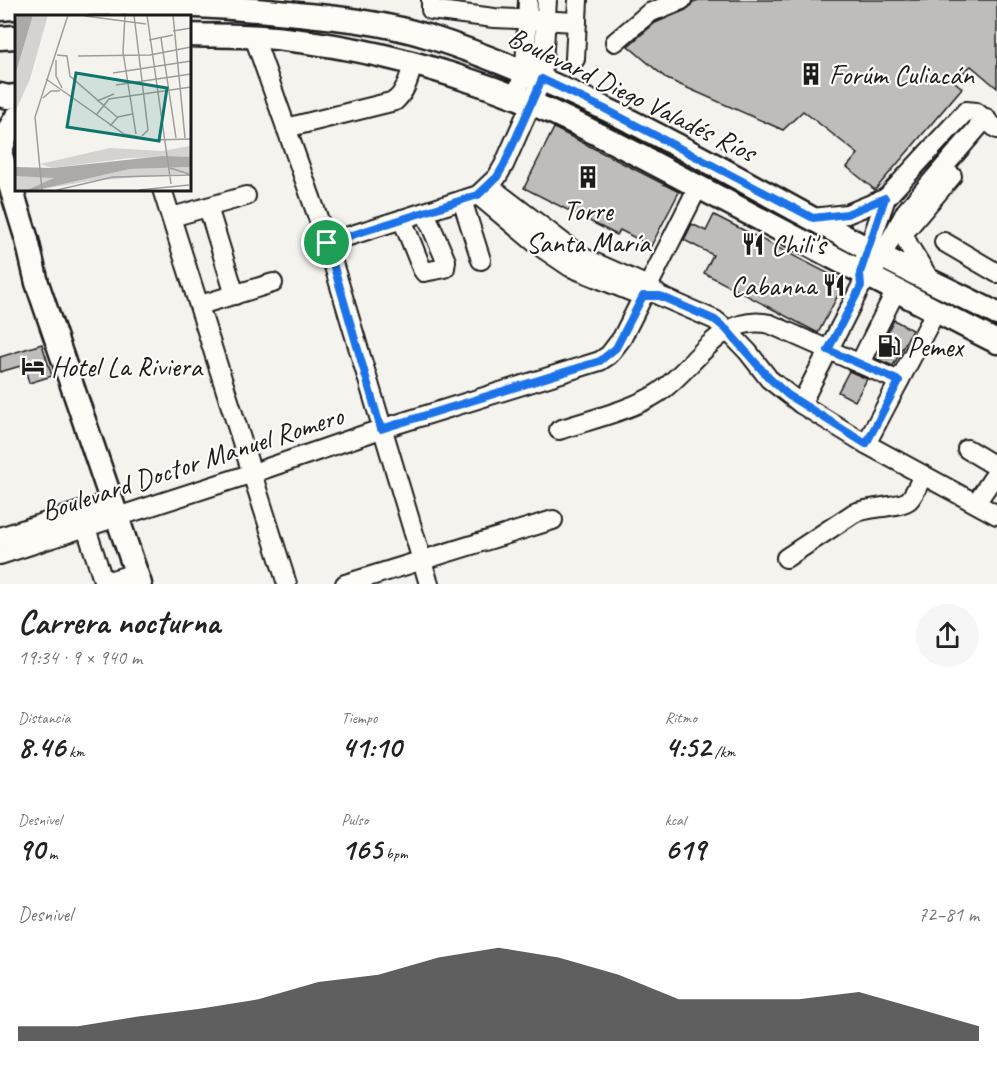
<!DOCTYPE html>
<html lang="es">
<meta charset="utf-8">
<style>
:root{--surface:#fff;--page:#f6f6f6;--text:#222;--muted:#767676;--accent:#1c1c1c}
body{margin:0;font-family:Caveat,sans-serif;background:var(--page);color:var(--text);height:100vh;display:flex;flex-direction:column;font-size:22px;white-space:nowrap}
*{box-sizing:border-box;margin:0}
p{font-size:20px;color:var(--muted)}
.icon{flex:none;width:33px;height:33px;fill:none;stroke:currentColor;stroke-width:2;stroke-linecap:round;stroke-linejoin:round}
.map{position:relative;height:584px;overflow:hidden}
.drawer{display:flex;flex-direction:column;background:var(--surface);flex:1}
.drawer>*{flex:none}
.pin{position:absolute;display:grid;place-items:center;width:51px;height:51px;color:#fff;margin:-26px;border:3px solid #fff;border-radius:50%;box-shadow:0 2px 6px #0007}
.round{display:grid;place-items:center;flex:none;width:63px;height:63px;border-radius:32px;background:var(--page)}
.headline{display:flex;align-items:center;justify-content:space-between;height:102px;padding:0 18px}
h1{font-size:33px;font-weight:700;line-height:45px}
.metrics{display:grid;grid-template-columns:repeat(3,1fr);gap:9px;height:102px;padding:6px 18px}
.metrics div{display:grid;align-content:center}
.metrics b{font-size:30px;font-weight:700}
.metrics small{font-size:16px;font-weight:400}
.metrics p{font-size:16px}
.chart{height:168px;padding:12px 18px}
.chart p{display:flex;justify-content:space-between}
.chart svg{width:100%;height:108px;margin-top:6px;fill:var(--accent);opacity:.7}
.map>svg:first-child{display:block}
.building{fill:#bebdba;stroke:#1c1c1c;stroke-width:1.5}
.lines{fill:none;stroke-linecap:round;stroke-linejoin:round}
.minor-casing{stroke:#1c1c1c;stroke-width:22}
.major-casing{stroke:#1c1c1c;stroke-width:27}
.path{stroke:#1c1c1c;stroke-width:2;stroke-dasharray:4.5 4.5;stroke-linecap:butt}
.minor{stroke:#fdfcf7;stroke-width:18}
.major{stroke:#fdfcf7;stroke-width:22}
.route-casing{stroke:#fff;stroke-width:12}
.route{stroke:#1a73e8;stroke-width:8}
.labels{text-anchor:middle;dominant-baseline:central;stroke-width:4.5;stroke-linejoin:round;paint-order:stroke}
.poi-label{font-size:28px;fill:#1c1c1c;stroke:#fdfcf7;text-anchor:start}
.street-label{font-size:28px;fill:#1c1c1c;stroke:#fdfcf7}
.inset-road{fill:none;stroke:#9e9d9a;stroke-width:1.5}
.view{fill:#0f766e;fill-opacity:0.15;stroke:#0f766e;stroke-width:3}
.inset-edge{fill:none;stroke:#1c1c1c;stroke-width:3}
</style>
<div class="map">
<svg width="997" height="584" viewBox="0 0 997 584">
<rect width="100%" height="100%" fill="#f4f3ee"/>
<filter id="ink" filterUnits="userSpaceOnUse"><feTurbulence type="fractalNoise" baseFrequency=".0167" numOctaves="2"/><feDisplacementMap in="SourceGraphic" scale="12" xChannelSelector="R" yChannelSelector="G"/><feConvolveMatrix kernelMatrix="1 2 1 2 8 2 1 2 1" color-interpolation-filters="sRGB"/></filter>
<g filter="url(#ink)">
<g class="building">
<polygon points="699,0 997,0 997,88 971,66 954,81 962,88 875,190 847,167 858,154 803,111 783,130 667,79 628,46 655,23 686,10 693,2"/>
<polygon points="554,128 679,192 651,246 620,230 617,235 524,188"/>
<polygon points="714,215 845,282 818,333 704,273 713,255 684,240 692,224 706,231"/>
<polygon points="894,320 912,330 893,366 875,358"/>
<polygon points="42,344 52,376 29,383 24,365 0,372 0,357"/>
<polygon points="849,371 867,379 855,401 838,392"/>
</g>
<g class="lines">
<g class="minor-casing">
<g id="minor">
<polyline points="431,0 431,10 494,18 577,22"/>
<polyline points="254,37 327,243 429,584"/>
<polyline points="615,42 649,13 682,0"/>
<polyline points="575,59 578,0"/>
<polyline points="515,97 525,72 528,0"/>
<path d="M 286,128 L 395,101 C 406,91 409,78 413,64"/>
<polyline points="489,186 582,257 648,286 660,296 715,320 726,329 748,352 769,379 801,404 866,444 997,515"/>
<polyline points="162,189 287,584"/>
<polyline points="478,195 539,246 570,267 632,292"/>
<polyline points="462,200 481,260"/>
<polyline points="208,207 235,295"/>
<polyline points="172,217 246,196"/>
<polyline points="813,218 847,214 886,198"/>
<polyline points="402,219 422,269 424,272 445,268 446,261 425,212"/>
<polyline points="899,224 909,246 930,280"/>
<polyline points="903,234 952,176"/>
<polyline points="944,242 997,273"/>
<polyline points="327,243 478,195 497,177 504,165 542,79 547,0"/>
<polyline points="864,261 886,198 966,111 976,112 997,129"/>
<polyline points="200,305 273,283"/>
<polyline points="860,363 896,290"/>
<polyline points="801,404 861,286 870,278 906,211 986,118"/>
<path d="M 559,430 C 589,420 632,410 658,393 C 695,369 719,312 770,324 L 899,381"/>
<polyline points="866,444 936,311"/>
<polyline points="967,449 997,467"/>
<polyline points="976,503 997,472"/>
<polyline points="86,528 103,580 112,580 136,573"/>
<polyline points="0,537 111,501"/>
<polyline points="0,555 253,473 381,429 600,361 609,355 622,338 698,187"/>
<path d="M 786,558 L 854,513 C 868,507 901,507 909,500 C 915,494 919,483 923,475"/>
<polyline points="345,584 553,520"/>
</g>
</g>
<g class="major-casing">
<g id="major">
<path d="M 0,9 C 93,0 185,3 278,12 C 329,17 381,21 430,37 C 585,87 725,172 868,249 C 910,272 954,292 997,314"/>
<path d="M 189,35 C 221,36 253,35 284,39 C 348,46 413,61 474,82 C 552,107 623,147 695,185 C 796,238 896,291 997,342"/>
<polyline points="0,38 16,37"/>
<polyline points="0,95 8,97 16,96"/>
<polyline points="0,152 27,240 37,283 140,584"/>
<polyline points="0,153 7,133 16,118"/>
</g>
</g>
<polyline class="path" points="721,148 731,134"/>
<use href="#minor" class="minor"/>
<use href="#major" class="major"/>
</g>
</g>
<g class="lines" filter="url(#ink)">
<g class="route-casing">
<polygon id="route" points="542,79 605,109 813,218 847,214 885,198 860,273 861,286 828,350 899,381 866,444 788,395 769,378 726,329 715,320 660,296 643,296 616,348 600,361 381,429 327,243 478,195 497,177 504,165"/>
</g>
<use href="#route" class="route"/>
</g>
<defs>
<g id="building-bare" transform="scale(1.8)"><path d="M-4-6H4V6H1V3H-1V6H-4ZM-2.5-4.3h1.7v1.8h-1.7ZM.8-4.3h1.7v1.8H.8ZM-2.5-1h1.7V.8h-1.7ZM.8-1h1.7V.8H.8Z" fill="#1c1c1c" stroke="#fdfcf7" stroke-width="2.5" paint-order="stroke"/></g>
<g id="restaurant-bare" transform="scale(1.8)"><path d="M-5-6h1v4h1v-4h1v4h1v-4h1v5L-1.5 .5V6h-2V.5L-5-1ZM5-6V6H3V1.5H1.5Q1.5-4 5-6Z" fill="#1c1c1c" stroke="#fdfcf7" stroke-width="2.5" paint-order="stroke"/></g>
<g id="fuel-bare" transform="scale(1.8)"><path d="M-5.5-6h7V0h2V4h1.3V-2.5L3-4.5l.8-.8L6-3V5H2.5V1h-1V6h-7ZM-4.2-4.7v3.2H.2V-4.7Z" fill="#1c1c1c" stroke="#fdfcf7" stroke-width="2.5" paint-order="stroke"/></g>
<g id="hotel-bare" transform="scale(1.8)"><path d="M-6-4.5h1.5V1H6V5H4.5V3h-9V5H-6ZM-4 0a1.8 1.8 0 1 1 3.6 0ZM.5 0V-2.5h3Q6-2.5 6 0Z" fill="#1c1c1c" stroke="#fdfcf7" stroke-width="2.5" paint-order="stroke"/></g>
</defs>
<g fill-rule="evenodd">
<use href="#building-bare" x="811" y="74"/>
<use href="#building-bare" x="588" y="177"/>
<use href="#restaurant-bare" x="753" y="244"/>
<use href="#restaurant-bare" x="834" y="285"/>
<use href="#fuel-bare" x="889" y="346"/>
<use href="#hotel-bare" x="33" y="366"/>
</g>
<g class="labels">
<g class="poi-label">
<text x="829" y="74">Forúm Culiacán</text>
<text x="588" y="210" text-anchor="middle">Torre<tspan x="588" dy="32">Santa María</tspan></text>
<text x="771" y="244">Chili's</text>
<text x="816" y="285" text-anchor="end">Cabanna</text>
<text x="907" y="346">Pemex</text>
<text x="51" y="366">Hotel La Riviera</text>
</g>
<g class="street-label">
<text transform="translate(632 94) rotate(26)">Boulevard Diego Valadés Ríos</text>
<text transform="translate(192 463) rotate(-18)">Boulevard Doctor Manuel Romero</text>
</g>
</g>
<g transform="translate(15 15)">
<rect width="176" height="176" fill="#f4f3ee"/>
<path d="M 18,0 L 33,0 L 15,64 L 0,97 L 0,61 ZM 175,131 L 175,142 L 115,143 L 37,153 L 25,149 L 95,133 L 147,136 ZM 175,152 L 175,158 L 75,166 L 22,175 L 115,154 ZM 9,159 L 35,162 L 39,164 L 12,175 L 0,175 L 0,161 Z" fill="#d4d3cf"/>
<path d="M 2,0 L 18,0 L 0,61 L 0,9 ZM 148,141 L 175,142 L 175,152 L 115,154 L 22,175 L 12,175 L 39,163 L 0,161 L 1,152 L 37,153 Z" fill="#abaaa6"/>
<path class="inset-road" d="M 110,0 L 108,37 L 121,119M 119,0 L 133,115 L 127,121M 132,0 L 156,169M 158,0 L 170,123M 70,1 L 131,9M 158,16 L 176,13M 146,23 L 161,123M 134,25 L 158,20M 42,40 L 52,41 L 55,61 L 102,102M 63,41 L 135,40 L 176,32M 41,45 L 41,61 L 47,73M 98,58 L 176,46M 31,64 L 109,119 L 139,125 L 176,124M 101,70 L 176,59M 28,83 L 36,76 L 45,76M 82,86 L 99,79M 82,99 L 94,84 L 176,72M 95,111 L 103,102 L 117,99M 155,153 L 174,159M 27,175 L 20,102 L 53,0M 42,175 L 98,162 L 176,160M 124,175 L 174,170"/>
<path class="view" d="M 61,58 L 152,73 L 144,126 L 52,112 Z"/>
<rect width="176" height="176" class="inset-edge"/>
</g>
</svg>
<div class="pin" style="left:327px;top:243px;background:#1e9e55"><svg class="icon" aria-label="arrive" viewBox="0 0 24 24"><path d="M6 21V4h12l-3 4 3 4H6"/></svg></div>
</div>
<section class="drawer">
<div class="headline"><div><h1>Carrera nocturna</h1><p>19:34 · 9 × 940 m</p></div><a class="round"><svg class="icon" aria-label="share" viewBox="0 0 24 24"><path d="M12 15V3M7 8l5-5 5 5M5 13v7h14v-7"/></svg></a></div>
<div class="metrics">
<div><p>Distancia</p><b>8.46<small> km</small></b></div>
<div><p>Tiempo</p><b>41:10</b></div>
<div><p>Ritmo</p><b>4:52<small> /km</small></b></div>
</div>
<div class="metrics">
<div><p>Desnivel</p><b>90<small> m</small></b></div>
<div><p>Pulso</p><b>165<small> bpm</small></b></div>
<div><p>kcal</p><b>619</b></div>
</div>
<div class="chart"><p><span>Desnivel</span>72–81 m</p>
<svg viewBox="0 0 160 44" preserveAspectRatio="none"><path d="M0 44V38L10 38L20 34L30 31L40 27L50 20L60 17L70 10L80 6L90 10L100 17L110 27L120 27L130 27L140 24L150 31L160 38V44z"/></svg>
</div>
</section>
